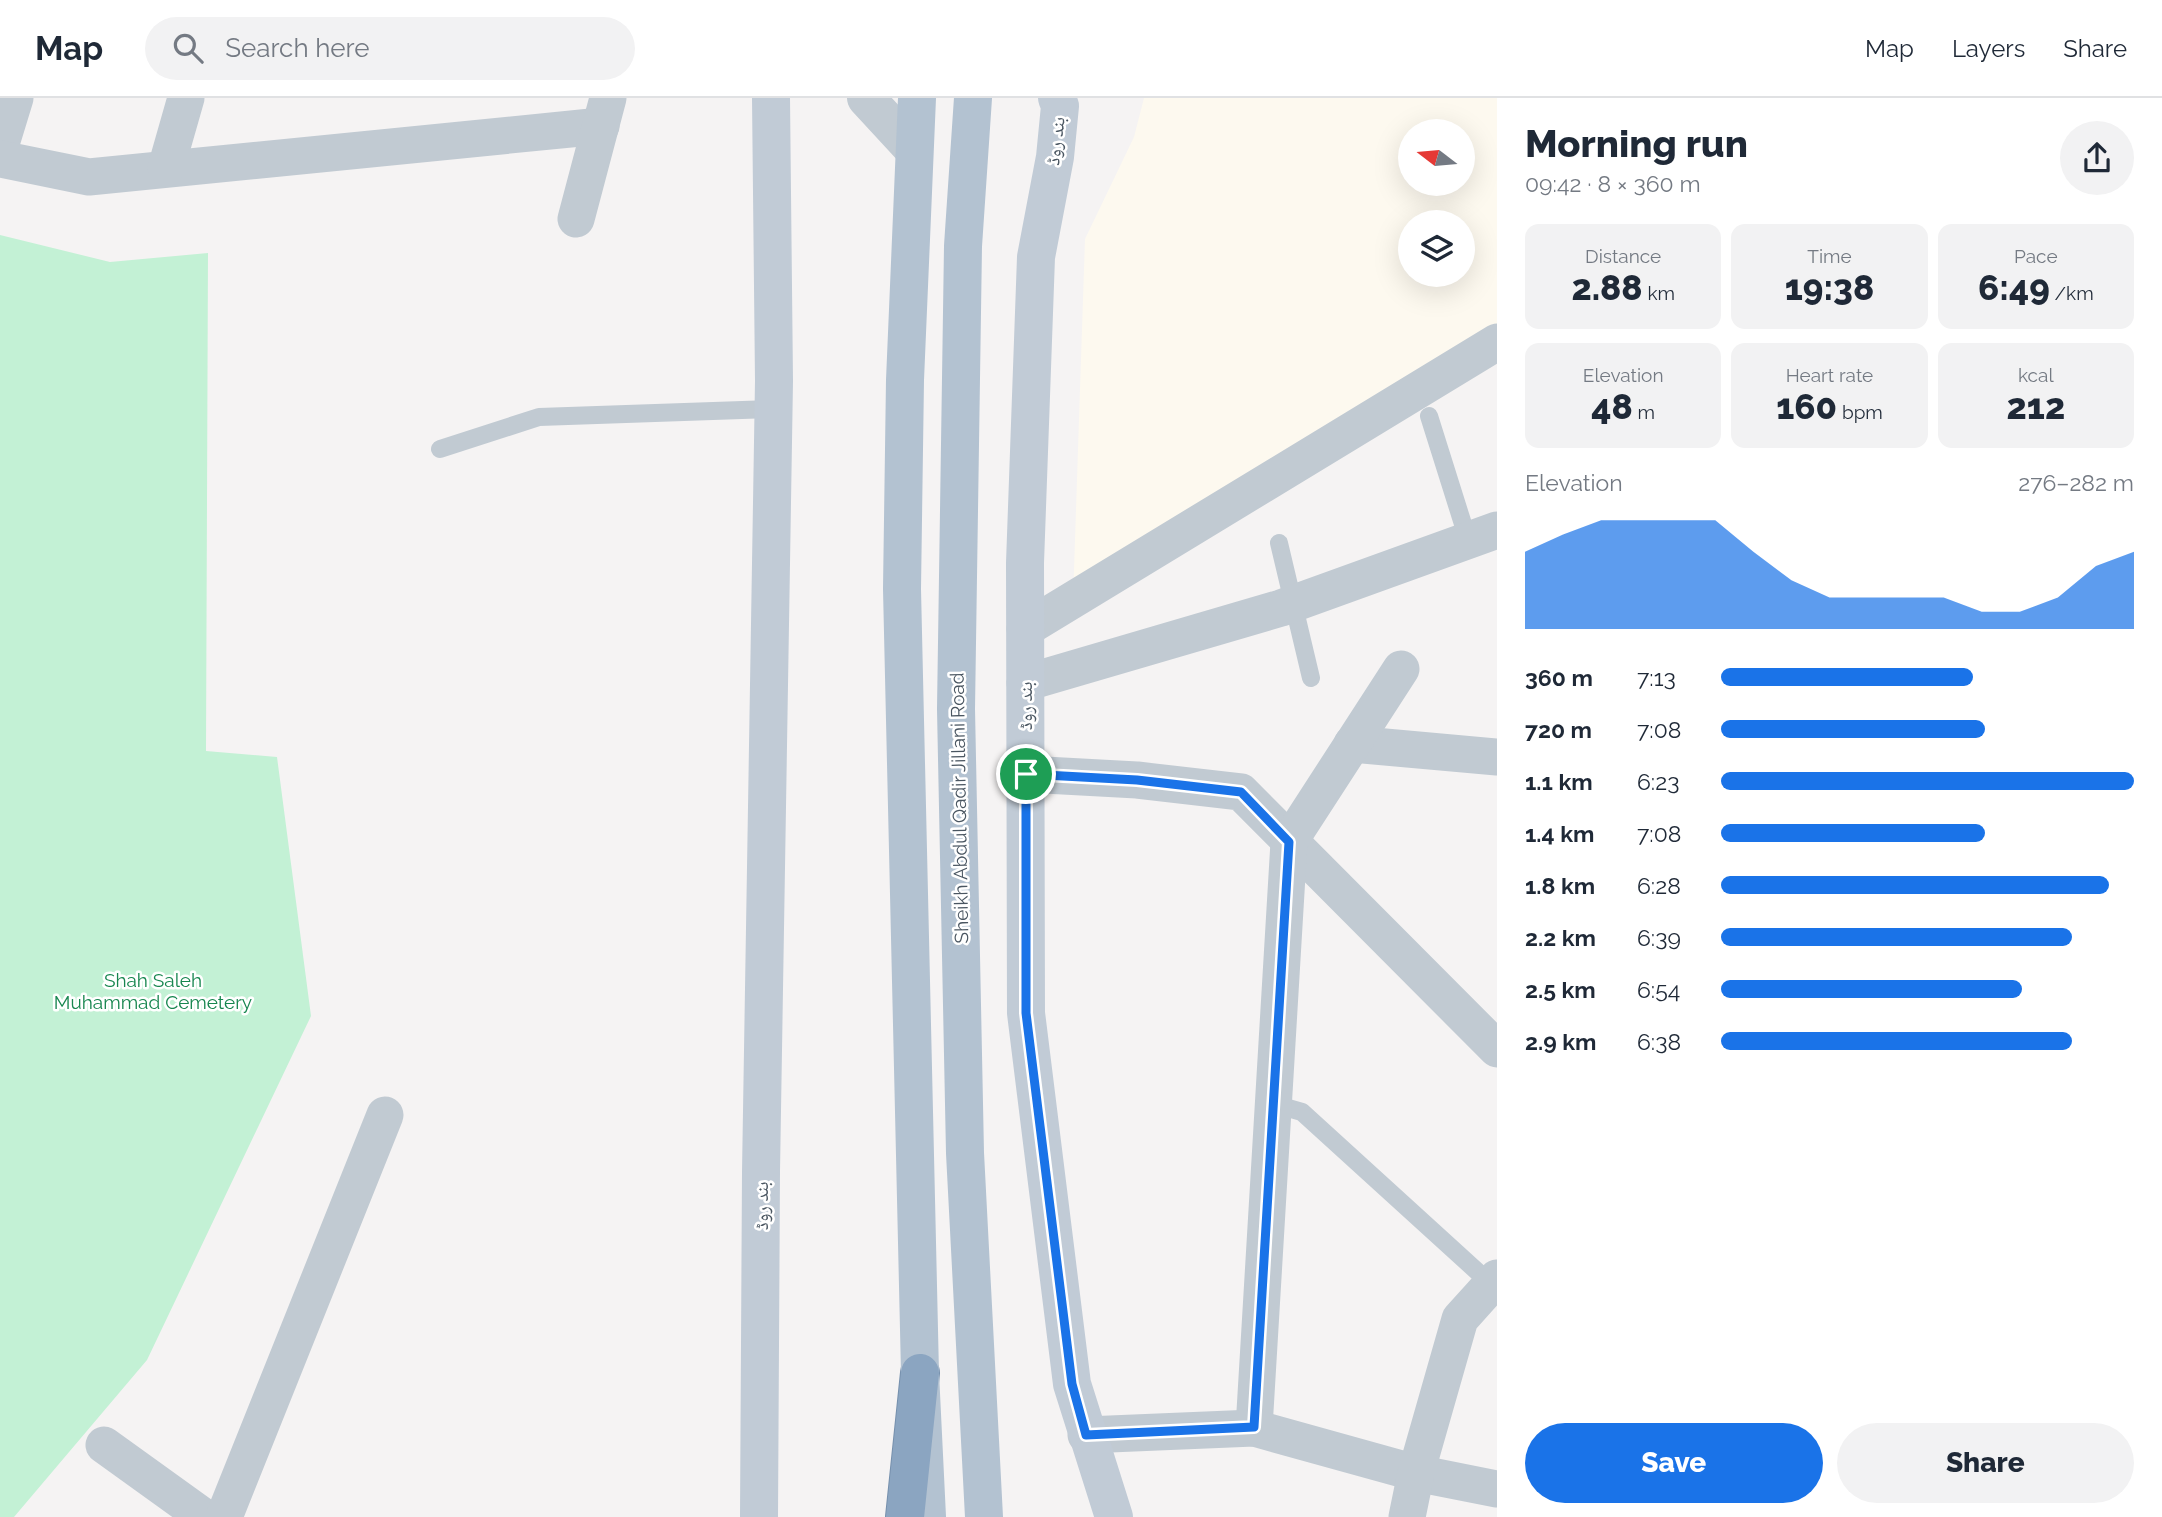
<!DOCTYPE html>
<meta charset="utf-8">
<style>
:root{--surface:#fff;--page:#f2f2f3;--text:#1f2937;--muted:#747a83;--line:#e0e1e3;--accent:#1a73e8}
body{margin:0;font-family:Raleway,"Noto Naskh Arabic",sans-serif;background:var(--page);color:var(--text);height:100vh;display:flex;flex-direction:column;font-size:26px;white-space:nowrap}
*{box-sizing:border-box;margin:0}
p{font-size:23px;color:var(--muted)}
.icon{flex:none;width:38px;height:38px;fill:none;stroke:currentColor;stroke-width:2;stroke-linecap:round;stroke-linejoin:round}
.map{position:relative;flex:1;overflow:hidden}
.drawer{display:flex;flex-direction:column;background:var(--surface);width:665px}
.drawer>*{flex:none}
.needle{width:46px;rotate:286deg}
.buttons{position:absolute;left:1398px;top:21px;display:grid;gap:14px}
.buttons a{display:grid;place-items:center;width:77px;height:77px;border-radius:50%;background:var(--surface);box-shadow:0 7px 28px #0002;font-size:35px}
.pin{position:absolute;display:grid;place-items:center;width:60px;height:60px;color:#fff;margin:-30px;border:4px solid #fff;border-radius:50%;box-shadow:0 2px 7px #0007}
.round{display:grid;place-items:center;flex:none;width:74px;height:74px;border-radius:37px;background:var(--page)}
.headline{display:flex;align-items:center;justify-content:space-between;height:119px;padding:0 28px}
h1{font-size:38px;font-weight:800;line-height:52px}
.figures{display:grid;grid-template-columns:repeat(3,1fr);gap:10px;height:119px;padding:7px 28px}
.figures div{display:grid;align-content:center;border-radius:14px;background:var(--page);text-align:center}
.figures b{font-size:35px;font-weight:800}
.figures small{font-size:19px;font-weight:400}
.figures p{font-size:19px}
.chart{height:196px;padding:14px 28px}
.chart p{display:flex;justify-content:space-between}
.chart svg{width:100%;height:126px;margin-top:7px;fill:var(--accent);opacity:.7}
.primary-button{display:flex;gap:14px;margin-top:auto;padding:14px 28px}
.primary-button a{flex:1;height:80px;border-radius:42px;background:var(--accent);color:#fff;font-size:28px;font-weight:800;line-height:80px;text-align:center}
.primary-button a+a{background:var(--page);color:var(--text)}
ul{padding:0 28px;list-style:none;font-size:23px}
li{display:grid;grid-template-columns:112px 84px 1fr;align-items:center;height:52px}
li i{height:18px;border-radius:9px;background:var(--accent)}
header{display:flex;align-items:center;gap:42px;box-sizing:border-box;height:98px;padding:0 35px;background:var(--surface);border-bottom:2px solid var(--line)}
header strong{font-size:33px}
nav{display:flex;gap:38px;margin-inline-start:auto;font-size:24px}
.search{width:490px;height:63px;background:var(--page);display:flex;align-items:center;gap:18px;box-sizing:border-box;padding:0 24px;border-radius:38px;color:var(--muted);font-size:26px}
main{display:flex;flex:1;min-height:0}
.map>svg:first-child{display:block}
.commercial{fill:#fdf9ef;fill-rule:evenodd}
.green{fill:#c3f1d5}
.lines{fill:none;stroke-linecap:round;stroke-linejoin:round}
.motorway-casing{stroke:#7690ad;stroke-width:40}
.service{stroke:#c1cad2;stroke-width:18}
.minor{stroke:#c1cad2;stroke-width:37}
.tertiary{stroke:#c1cad2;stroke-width:38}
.secondary{stroke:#c1cbd6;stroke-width:38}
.primary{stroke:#b3c2d1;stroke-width:38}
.motorway{stroke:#8ba5c1;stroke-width:38}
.route-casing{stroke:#fff;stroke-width:14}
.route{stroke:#1a73e8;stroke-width:9}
.labels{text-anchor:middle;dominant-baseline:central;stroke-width:5;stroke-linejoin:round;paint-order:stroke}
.street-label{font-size:19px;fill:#4a5661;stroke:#fff}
.park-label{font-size:19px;fill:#17864f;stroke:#fff}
</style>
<header>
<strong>Map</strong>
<div class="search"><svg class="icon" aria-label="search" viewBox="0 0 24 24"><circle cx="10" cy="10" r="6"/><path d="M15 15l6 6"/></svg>Search here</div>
<nav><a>Map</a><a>Layers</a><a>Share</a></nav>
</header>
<main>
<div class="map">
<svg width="1497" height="1419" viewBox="0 0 1497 1419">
<rect width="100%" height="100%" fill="#f5f3f3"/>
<path class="commercial" d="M 1144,0 L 1497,0 L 1497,244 L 1073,502 L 1085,141 L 1134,39 ZM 1410,33 L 1463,33 L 1463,86 L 1410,86 ZM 1410,124 L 1463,124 L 1463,177 L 1410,177 Z"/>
<polygon class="green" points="0,137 110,164 208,155 206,653 277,659 311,918 147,1262 14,1419 0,1419"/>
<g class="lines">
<g class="motorway-casing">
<polyline id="motorway" points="905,1419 920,1275"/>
</g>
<g class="service">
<polyline points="1429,318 1468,442"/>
<polyline points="440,351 539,319 774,311"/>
<polyline points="1279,445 1311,580"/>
<polyline points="1274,1006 1302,1014 1491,1186"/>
</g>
<g class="minor">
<polyline points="0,49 15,0"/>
<polyline points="0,61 89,79 601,28"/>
<polyline points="166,70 186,0"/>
<polyline points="576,121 608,0"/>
<polyline points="1025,531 1497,244"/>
<polyline points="1025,585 1281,510 1497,432"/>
<polyline points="1352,646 1497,659"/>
<polyline points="1026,676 1137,682 1241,694 1497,951"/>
<polyline points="1254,1330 1289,744 1401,571"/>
<polyline points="1086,1337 1254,1330 1416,1375 1497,1391"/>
<polyline points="104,1347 204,1419"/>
<polyline points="224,1419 385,1017"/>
<polyline points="1407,1419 1416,1375 1460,1221 1497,1180"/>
</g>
<polyline class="tertiary" points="866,0 914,52"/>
<g class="secondary">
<polyline points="1057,0 1060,8 1055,59 1036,159 1025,465 1026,915 1072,1286 1114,1419"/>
<polyline points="759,1419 761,1074 774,283 771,0"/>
</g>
<g class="primary">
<polyline points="917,0 905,282 902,491 920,1275 927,1419"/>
<polyline points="973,0 963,148 956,611 965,1055 984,1419"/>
</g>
<use href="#motorway" class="motorway"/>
</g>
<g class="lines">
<g class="route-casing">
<polygon id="route" points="1026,676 1137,682 1241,694 1289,744 1254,1329 1086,1337 1072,1286 1026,915"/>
</g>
<use href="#route" class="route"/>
</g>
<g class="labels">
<g class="street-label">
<text transform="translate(1055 43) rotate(-83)">بند روڈ</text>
<text transform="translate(1025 608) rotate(-90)">بند روڈ</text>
<text transform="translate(959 710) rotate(-91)">Sheikh Abdul Qadir Jillani Road</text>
<text transform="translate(761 1108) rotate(-90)">بند روڈ</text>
</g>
<g class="park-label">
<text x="153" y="882">Shah Saleh<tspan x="153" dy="22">Muhammad Cemetery</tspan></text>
</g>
</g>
</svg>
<div class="buttons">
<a><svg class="needle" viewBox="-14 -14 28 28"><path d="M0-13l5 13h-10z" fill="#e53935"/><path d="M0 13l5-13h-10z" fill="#747a83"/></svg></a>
<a><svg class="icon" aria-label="layers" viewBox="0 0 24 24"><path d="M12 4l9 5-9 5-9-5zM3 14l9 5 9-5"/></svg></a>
</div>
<div class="pin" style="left:1026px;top:676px;background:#1e9e55"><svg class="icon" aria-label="arrive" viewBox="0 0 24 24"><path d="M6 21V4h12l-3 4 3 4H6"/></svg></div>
</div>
<section class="drawer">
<div class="headline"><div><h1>Morning run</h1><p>09:42 · 8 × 360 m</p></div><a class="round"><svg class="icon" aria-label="share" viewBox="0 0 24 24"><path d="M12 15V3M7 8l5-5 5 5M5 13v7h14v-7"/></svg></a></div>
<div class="figures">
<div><p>Distance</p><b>2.88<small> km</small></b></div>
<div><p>Time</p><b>19:38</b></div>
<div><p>Pace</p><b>6:49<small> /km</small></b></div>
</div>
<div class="figures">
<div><p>Elevation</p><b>48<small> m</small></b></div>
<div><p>Heart rate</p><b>160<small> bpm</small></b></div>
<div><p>kcal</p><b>212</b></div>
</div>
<div class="chart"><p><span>Elevation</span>276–282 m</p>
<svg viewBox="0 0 160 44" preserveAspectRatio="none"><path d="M0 44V17L10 11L20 6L30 6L40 6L50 6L60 17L70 27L80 33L90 33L100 33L110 33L120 38L130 38L140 33L150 22L160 17V44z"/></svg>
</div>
<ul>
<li><b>360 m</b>7:13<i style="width:61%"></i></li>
<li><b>720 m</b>7:08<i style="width:64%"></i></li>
<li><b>1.1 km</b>6:23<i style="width:100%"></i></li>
<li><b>1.4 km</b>7:08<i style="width:64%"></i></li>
<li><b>1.8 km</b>6:28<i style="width:94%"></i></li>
<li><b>2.2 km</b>6:39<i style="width:85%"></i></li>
<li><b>2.5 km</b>6:54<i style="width:73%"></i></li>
<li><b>2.9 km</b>6:38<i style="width:85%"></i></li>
</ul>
<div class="primary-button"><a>Save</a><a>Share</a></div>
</section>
</main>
